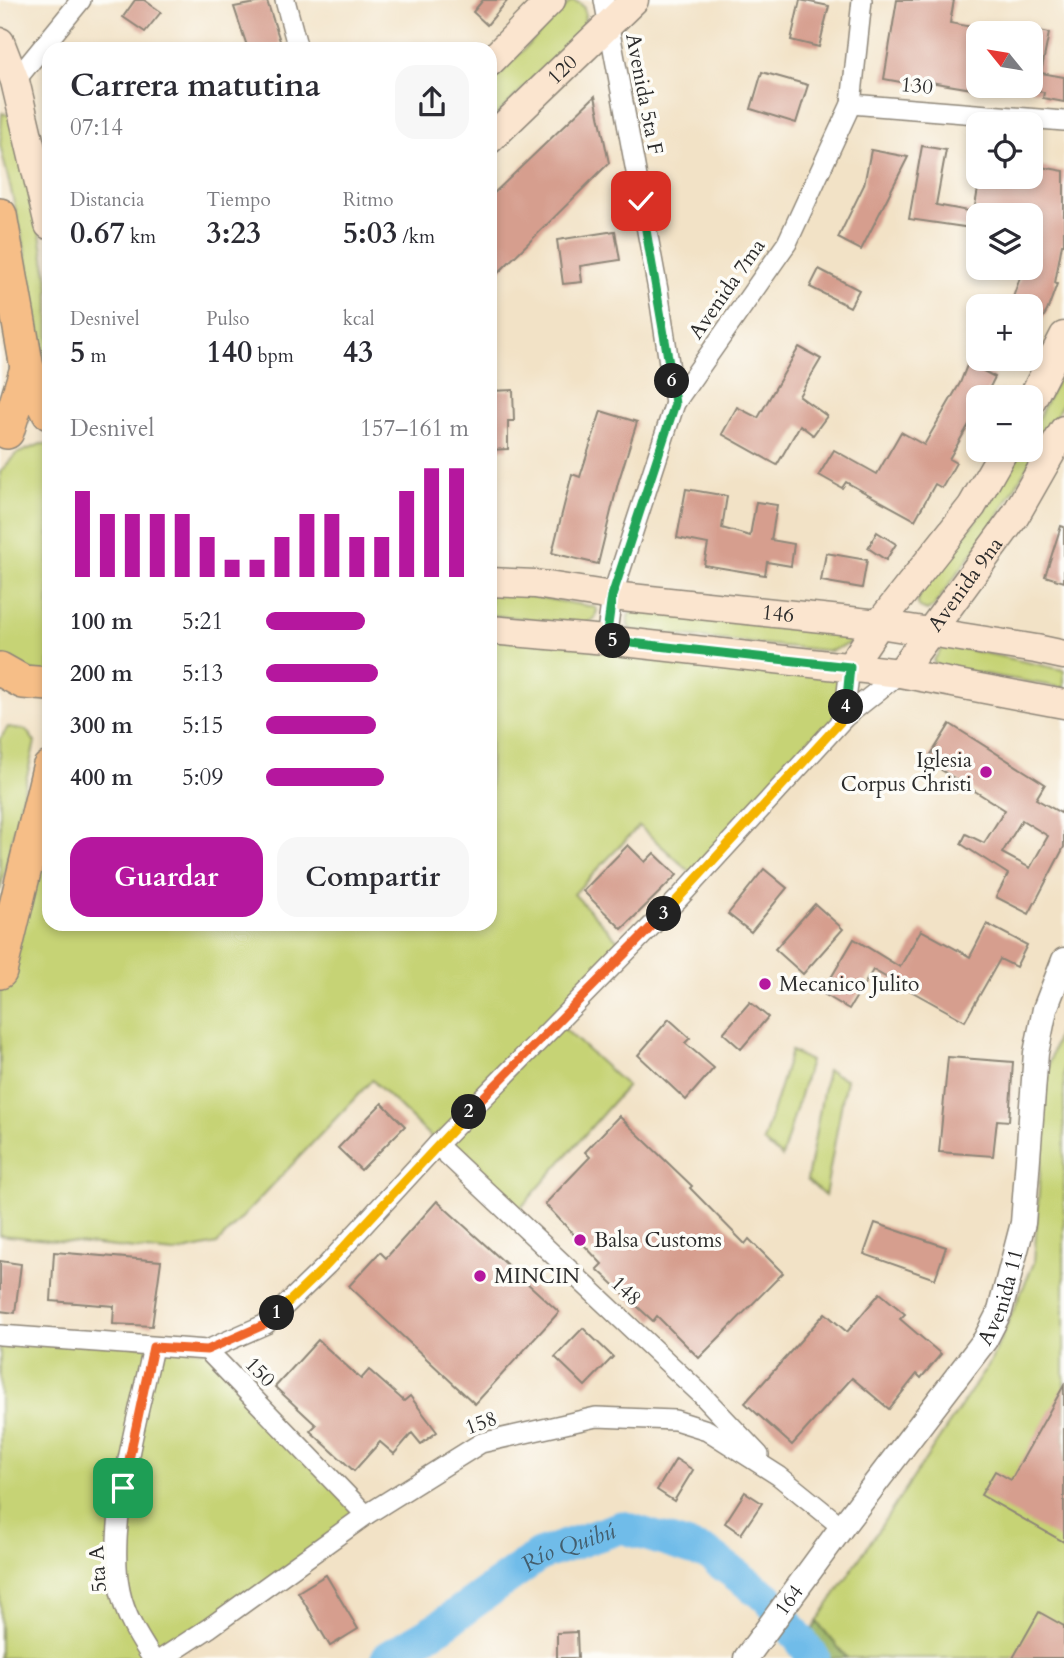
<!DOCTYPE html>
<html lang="es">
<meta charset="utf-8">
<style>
:root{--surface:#fff;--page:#f7f7f7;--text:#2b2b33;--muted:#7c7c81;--accent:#b5179e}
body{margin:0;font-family:Cardo,serif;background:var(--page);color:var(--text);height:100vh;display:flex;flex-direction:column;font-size:26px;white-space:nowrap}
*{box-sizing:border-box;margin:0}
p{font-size:23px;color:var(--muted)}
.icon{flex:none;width:38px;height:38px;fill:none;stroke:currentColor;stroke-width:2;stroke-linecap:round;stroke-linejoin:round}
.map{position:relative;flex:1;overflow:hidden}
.drawer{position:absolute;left:42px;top:42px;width:455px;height:889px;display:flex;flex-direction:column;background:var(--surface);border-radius:21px;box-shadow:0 4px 10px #0003}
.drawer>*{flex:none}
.needle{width:46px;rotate:300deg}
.controls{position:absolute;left:966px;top:21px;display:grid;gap:14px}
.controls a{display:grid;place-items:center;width:77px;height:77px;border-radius:14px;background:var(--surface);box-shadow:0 4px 10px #0003;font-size:35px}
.pin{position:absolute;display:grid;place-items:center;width:60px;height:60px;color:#fff;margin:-30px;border-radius:14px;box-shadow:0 4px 10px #0006}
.km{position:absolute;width:35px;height:35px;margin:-18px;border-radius:50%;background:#222;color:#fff;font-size:19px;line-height:35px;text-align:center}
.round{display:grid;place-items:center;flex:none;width:74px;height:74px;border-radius:21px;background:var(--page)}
.overview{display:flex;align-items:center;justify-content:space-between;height:119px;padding:0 28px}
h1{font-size:32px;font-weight:700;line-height:52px}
.metrics{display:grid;grid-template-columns:repeat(3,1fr);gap:10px;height:119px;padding:7px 28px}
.metrics div{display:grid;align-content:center}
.metrics b{font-size:30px;font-weight:700}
.metrics small{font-size:19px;font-weight:400}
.metrics p{font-size:19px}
.chart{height:196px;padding:14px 28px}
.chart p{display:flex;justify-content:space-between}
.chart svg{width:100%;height:126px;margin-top:7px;stroke:var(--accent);stroke-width:6}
.button{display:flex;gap:14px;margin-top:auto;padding:14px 28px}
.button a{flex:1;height:80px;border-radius:21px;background:var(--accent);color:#fff;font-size:28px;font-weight:700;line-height:80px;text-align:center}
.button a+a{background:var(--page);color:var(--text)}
ul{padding:0 28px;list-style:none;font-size:23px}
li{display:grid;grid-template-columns:112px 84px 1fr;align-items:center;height:52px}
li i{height:18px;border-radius:9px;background:var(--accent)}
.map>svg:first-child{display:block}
.green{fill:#c6d375;stroke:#787f50;stroke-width:2}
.forest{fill:#9cb566;stroke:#647048;stroke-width:2}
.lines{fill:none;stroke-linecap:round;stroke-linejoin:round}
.river{stroke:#6fbce9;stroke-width:33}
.building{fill:#d69e8e;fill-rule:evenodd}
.minor-casing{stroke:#8e8678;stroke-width:22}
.tertiary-casing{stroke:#8e8678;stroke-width:27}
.secondary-casing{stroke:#8e8678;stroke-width:31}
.trunk-casing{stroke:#8e8678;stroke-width:36}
.minor{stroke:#fff;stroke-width:19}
.tertiary{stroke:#fff;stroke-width:24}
.secondary{stroke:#fbe5cf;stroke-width:28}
.trunk{stroke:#f6be87;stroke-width:33}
.split-1-casing{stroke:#fff;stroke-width:14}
.split-2-casing{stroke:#fff;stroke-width:14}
.split-3-casing{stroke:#fff;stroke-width:14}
.split-4-casing{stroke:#fff;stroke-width:14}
.split-5-casing{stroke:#fff;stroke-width:14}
.split-6-casing{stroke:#fff;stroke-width:14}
.split-7-casing{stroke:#fff;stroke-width:14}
.split-1{stroke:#f0652b;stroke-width:9}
.split-2{stroke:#f5b400;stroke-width:9}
.split-3{stroke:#f0652b;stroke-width:9}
.split-4{stroke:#f5b400;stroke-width:9}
.split-5{stroke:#22a559;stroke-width:9}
.split-6{stroke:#22a559;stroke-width:9}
.split-7{stroke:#22a559;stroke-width:9}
.poi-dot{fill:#b5179e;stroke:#fdfcf7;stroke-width:2.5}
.labels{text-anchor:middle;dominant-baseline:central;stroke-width:7;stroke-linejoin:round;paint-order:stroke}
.street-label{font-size:21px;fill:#2b2b2b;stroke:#fdfcf7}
.poi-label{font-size:21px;fill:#2b2b2b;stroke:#fdfcf7;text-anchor:start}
.water-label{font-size:23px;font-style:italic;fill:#435e6e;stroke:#fdfcf7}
</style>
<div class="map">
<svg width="1064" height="1658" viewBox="0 0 1064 1658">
<rect width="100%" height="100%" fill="#fdfcf7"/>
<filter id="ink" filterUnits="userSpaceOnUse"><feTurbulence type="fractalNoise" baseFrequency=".0143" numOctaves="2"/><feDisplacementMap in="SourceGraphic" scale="14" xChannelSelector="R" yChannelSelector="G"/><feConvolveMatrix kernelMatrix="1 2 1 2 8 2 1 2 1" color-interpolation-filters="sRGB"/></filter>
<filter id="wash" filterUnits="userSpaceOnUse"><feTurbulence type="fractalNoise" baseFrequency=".00686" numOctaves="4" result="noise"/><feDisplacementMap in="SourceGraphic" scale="28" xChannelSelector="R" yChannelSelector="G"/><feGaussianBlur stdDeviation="1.57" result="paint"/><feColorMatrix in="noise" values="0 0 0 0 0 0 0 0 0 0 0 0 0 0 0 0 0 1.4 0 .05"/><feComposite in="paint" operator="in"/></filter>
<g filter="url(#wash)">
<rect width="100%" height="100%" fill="#f2e2c6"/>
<g class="green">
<path d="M 571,1 C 588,2 586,15 583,28 L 490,122 L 490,84 Z"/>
<polygon points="2,113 12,116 36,210 49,286 49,386 23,240 0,145"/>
<polygon points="1064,367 1064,400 1052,424 994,523 933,607 927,611 920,608 917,602 921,592 990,502 1021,450 1031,450 1031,432"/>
<polygon points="41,444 49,444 49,672 38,674 0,657 0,472 16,454"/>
<polygon points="490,589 594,607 597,610 595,618 584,625 490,615"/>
<polygon points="635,608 842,630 852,636 850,643 831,651 633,631 628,626 628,616"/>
<polygon points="490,630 850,667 844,718 697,878 639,826 574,894 628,951 558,1023 627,1086 513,1217 372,1080 217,1244 174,1253 0,1235 0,972 49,768 49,924 490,924"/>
<polygon points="951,646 1064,670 1064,688 938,666 933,661 943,647"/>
<polygon points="8,727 26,730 35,742 0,891 0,739"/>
<polygon points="1064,1014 1064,1658 847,1658 817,1622 991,1361 1034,1263 1047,1071"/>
<polygon points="791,1051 810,1061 782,1157 763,1142"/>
<polygon points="827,1070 846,1079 825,1196 807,1180"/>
<polygon points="0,1335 207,1350 366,1515 163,1658 0,1658"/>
</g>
<polygon class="forest" points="817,1622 847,1658 796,1658"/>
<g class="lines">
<path class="river" id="s1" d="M 387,1658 L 442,1625 L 539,1555 L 622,1527 L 708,1554 L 768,1598 L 814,1658"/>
</g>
<g id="blocks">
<g class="building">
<polygon points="135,0 144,0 161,12 145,32 123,17"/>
<polygon points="483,0 508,0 487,25 473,12"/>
<polygon points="800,0 829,6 819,47 791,40"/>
<polygon points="897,0 954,0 950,23 978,28 978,90 918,80 917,85 884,79"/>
<polygon points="267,1 281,44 267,49 248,49 234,7"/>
<polygon points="1031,29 1049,33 1041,73 1064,77 1064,102 1043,98 1044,92 1031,90"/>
<polygon points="762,72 808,85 796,123 751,109"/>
<polygon points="595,96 609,163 490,281 490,197"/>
<polygon points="922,146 946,150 936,205 974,212 980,177 1031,177 1031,165 1064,171 1064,244 1062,244 1055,283 1057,284 1047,311 1031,337 1031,306 1012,300 1022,272 1025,273 1026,268 1031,268 1031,215 978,215 978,229 909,219"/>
<polygon points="871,150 908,157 861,250 838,238 864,185"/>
<polygon points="615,231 620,260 580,266 582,282 563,284 557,240"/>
<polygon points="819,269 859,290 850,307 810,287"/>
<polygon points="799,347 821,359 799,396 827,416 813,435 800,425 777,465 722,434 737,407 758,418"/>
<polygon points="968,363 995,377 985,397 978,397 978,409 949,459 956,463 942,488 935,484 915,520 846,482 842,488 819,475 834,450 877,474 901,432 924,445 960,383"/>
<polygon points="513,390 514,421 508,421 508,449 490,450 490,391"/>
<polygon points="601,411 637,422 618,483 598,564 552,553 572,474 580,477"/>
<polygon points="686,489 727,496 722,528 750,536 756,502 777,505 771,540 794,544 791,566 767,562 765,575 704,565 708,544 677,538"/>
<polygon points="1061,526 1064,527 1064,582 1045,576"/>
<polygon points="877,532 896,544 886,560 868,548"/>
<polygon points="826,553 867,560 862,588 821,581"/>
<path d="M 950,724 L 1045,784 L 1036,799 L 1061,813 L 1064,807 L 1064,847 L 1029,914 L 996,897 L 1008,874 L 961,844 L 966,834 L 984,843 L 1005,810 L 927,761 ZM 1022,820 L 1048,836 L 1030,868 L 1002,853 Z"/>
<polygon points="628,845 645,862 654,853 677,875 622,929 583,891"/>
<polygon points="764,869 787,888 751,932 728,914"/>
<polygon points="815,904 843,929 803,974 775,949"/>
<polygon points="987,924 1027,945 1016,967 1000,959 965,1021 873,970 849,1009 822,993 854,939 900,967 921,930 970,957"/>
<polygon points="750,1002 768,1017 741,1049 723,1033"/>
<polygon points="669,1019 690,1038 685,1043 714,1068 686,1100 638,1055"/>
<polygon points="948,1057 1013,1062 1009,1121 997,1120 993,1156 939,1152"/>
<polygon points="382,1103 405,1126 361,1170 338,1148"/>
<polygon points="619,1116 692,1186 690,1188 745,1244 749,1239 783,1273 699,1358 657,1316 653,1321 597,1269 602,1264 545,1204 590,1157 585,1152"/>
<polygon points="437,1201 559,1312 475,1404 349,1286 380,1252 386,1258"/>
<polygon points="875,1223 946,1247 935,1279 864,1254"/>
<polygon points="54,1252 161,1261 152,1326 113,1324 114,1306 51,1301"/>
<polygon points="0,1261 21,1264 15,1313 0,1311"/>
<polygon points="880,1293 905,1314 900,1319 941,1354 921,1378 917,1374 889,1409 852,1378 792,1445 745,1403 825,1313 847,1332"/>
<polygon points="583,1328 613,1357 585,1386 555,1357"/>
<polygon points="318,1340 361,1379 369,1370 404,1401 410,1396 437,1432 421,1444 412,1433 394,1454 380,1442 354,1471 310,1431 316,1425 275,1387"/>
<polygon points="1064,1385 1064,1542 981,1495 995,1471 1011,1480"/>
<polygon points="676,1459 693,1470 674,1501 657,1490"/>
<polygon points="745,1492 762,1503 741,1534 725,1523"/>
<polygon points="326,1575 358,1629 330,1646 298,1592"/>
<polygon points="1039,1612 1064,1626 1064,1658 1013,1658"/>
<polygon points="577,1632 578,1658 557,1658 557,1633"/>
</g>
</g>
</g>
<g filter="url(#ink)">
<use href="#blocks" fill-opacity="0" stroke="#8e8678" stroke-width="2"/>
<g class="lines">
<g class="minor-casing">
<g id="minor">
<polyline points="285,0 298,49"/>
<polyline points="604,0 658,290 675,403"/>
<polyline points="15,81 81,0"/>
<polyline points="851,104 1064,121"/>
<polyline points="606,640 612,596 675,403 787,243 851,104 862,0"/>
<polyline points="844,718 850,667"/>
<polyline points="437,1145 702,1395 759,1455"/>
<polyline points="0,1335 207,1350 366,1515"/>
<polyline points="207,1350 266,1324 327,1265 437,1145 678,899 844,718 900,673"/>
<path d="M 152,1658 C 138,1636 125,1616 120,1591 C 106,1525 139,1414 153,1347"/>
<polyline points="163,1658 209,1628 366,1515 481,1443 596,1417 675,1420 707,1430 779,1476 842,1527"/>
</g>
</g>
<g class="tertiary-casing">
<g id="tertiary">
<path id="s2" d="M 746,1658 L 842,1527 L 985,1340 L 1000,1311 L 1023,1223 L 1036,1053 L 1045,1009 L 1064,960"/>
</g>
</g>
<g class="secondary-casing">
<g id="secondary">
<polyline points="0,42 15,81 49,225"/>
<polyline points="490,62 551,0"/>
<path id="s3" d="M 490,139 L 634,0"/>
<polyline points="1031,401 1064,336"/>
<path id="s4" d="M 490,582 L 535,584 L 612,596 L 879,624 L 1036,649 L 1064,655"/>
<polyline points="490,630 606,640 900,673 1064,704"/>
<polyline points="850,667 879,624 972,506 1004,450"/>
<path id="s5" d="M 900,673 L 1015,516 L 1064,430"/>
</g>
</g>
<g class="trunk-casing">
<g id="trunk">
<polyline points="0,215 27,368 49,413"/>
<polyline points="7,432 27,368"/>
<polyline points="0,669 23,682 49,684"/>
<polyline points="0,972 49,768"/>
</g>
</g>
<use href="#minor" class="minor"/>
<use href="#tertiary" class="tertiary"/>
<use href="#secondary" class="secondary"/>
<use href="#trunk" class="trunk"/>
</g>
</g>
<g class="lines" filter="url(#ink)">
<g class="split-1-casing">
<polyline id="split-1" points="123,1488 153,1347 207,1350 266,1324 277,1313"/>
</g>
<g class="split-2-casing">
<polyline id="split-2" points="277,1313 327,1265 469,1112"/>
</g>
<g class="split-3-casing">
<polyline id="split-3" points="469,1112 664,914"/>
</g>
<g class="split-4-casing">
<polyline id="split-4" points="664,914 844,718 846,707"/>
</g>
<g class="split-5-casing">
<polyline id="split-5" points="613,641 850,667 846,707"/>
</g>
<g class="split-6-casing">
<polyline id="split-6" points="613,641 606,640 612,596 675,404 672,381"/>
</g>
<g class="split-7-casing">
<polyline id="split-7" points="641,201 672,381"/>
</g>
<use href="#split-1" class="split-1"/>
<use href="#split-2" class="split-2"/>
<use href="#split-3" class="split-3"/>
<use href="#split-4" class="split-4"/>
<use href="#split-5" class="split-5"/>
<use href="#split-6" class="split-6"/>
<use href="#split-7" class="split-7"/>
</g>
<g class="poi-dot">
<circle cx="986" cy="772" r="7"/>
<circle cx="765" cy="984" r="7"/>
<circle cx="580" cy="1240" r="7"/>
<circle cx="480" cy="1276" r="7"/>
</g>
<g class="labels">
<g class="street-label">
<text stroke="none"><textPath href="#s3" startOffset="100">120</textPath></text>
<text transform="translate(917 86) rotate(5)">130</text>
<text transform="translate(644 94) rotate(79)">Avenida 5ta F</text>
<text transform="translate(727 289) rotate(-55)">Avenida 7ma</text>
<text stroke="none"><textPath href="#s5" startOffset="110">Avenida 9na</textPath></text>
<text stroke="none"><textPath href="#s4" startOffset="290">146</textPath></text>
<text transform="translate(626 1291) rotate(43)">148</text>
<text stroke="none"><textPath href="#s2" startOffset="444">Avenida 11</textPath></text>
<text transform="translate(260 1372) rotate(46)">150</text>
<text transform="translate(481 1423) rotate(-20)">158</text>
<text transform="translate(98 1569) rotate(-94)">5ta A</text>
<text stroke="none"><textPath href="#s2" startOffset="72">164</textPath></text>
</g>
<g class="poi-label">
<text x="972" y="760" text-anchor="end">Iglesia<tspan x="972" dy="24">Corpus Christi</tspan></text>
<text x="779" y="984">Mecanico Julito</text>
<text x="594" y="1240">Balsa Customs</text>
<text x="494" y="1276">MINCIN</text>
</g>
<g class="water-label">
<text stroke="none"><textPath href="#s1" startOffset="214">Río Quibú</textPath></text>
</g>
</g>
</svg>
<div class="controls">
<a><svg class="needle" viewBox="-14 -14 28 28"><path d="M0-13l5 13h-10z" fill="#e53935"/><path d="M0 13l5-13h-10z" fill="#7c7c81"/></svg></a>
<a><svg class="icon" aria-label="locate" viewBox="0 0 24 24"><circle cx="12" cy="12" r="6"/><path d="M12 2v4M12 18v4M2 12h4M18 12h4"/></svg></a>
<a><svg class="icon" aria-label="layers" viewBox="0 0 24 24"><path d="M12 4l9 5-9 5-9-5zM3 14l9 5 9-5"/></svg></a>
<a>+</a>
<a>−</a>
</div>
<div class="pin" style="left:123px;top:1488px;background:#1e9e55"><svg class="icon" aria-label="arrive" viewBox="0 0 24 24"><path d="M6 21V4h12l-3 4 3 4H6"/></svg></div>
<div class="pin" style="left:641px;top:201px;background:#d93025"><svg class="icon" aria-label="check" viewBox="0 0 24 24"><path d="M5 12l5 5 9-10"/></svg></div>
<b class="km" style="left:277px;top:1313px">1</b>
<b class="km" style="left:469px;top:1112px">2</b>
<b class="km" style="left:664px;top:914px">3</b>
<b class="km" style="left:846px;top:707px">4</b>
<b class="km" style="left:613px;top:641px">5</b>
<b class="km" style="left:672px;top:381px">6</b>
<section class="drawer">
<div class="overview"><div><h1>Carrera matutina</h1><p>07:14</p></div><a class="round"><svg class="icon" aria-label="share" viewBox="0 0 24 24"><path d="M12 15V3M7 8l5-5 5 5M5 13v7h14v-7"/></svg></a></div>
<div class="metrics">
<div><p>Distancia</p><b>0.67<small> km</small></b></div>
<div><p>Tiempo</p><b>3:23</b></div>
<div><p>Ritmo</p><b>5:03<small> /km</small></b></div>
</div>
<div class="metrics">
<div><p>Desnivel</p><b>5<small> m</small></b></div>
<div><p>Pulso</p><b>140<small> bpm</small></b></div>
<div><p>kcal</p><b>43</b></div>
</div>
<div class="chart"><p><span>Desnivel</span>157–161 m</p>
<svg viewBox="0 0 160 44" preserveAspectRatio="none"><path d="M5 44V14M15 44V22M25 44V22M35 44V22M45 44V22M55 44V30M65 44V38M75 44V38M85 44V30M95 44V22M105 44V22M115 44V30M125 44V30M135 44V14M145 44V6M155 44V6"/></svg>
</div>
<ul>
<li><b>100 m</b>5:21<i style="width:49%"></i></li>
<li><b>200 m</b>5:13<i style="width:55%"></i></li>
<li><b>300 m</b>5:15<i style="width:54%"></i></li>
<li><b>400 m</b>5:09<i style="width:58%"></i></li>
</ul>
<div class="button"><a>Guardar</a><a>Compartir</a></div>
</section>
</div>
